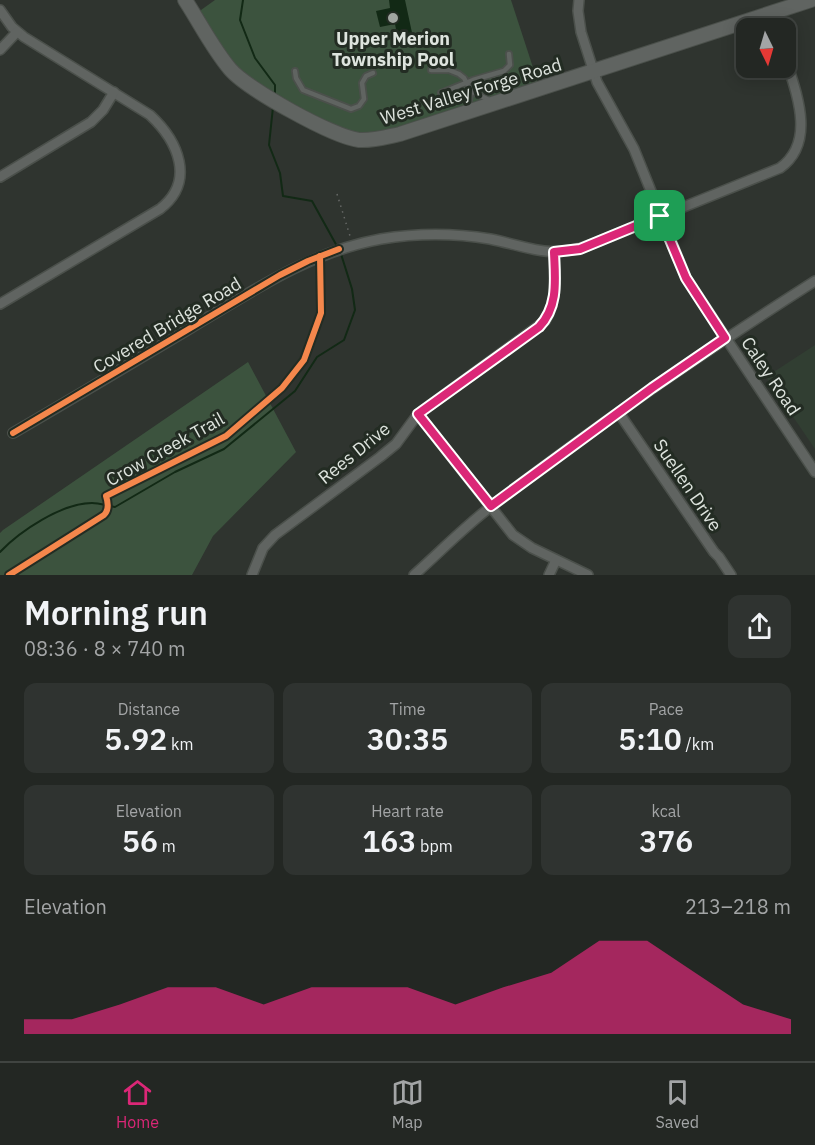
<!DOCTYPE html>
<meta charset="utf-8">
<style>
:root{--surface:#232723;--page:#2f3330;--text:#f1f3f6;--muted:#a3a5a6;--line:#404441;--accent:#db2777}
body{margin:0;font-family:"IBM Plex Sans",sans-serif;background:var(--page);color:var(--text);height:100vh;display:flex;flex-direction:column;font-size:22px;white-space:nowrap}
*{box-sizing:border-box;margin:0}
p{font-size:20px;color:var(--muted)}
.icon{flex:none;width:33px;height:33px;fill:none;stroke:currentColor;stroke-width:2;stroke-linecap:round;stroke-linejoin:round}
.map{position:relative;height:575px;overflow:hidden}
.drawer{display:flex;flex-direction:column;background:var(--surface);flex:1}
.drawer>*{flex:none}
.needle{width:39px;rotate:175deg}
.tools{position:absolute;left:736px;top:18px;display:grid;gap:12px}
.tools a{display:grid;place-items:center;width:60px;height:60px;border-radius:12px;background:var(--surface);box-shadow:0 3px 15px #0003,0 0 0 2px var(--line);font-size:30px}
.pin{position:absolute;display:grid;place-items:center;width:51px;height:51px;color:#fff;margin:-26px;border-radius:12px;box-shadow:0 3px 9px #0006}
.round{display:grid;place-items:center;flex:none;width:63px;height:63px;border-radius:12px;background:var(--page)}
.overview{display:flex;align-items:center;justify-content:space-between;height:102px;padding:0 24px}
h1{font-size:33px;font-weight:600;line-height:45px}
.figures{display:grid;grid-template-columns:repeat(3,1fr);gap:9px;height:102px;padding:6px 24px}
.figures div{display:grid;align-content:center;border-radius:12px;background:var(--page);text-align:center}
.figures b{font-size:30px;font-weight:600}
.figures small{font-size:16px;font-weight:400}
.figures p{font-size:16px}
.chart{height:168px;padding:12px 24px}
.chart p{display:flex;justify-content:space-between}
.chart svg{width:100%;height:108px;margin-top:6px;fill:var(--accent);opacity:.7}
.menu{display:flex;justify-content:space-around;align-items:center;height:84px;border-top:2px solid var(--line);background:var(--surface);font-size:16px;color:var(--muted)}
.menu a{display:grid;justify-items:center;gap:3px}
.menu .active{color:var(--accent)}
.map>svg:first-child{display:block}
.built{fill:#313e32}
.green{fill:#3c533e}
.water{fill:#122915}
.lines{fill:none;stroke-linecap:round;stroke-linejoin:round}
.stream{stroke:#122915;stroke-width:2}
.service-casing{stroke:#4b504b;stroke-width:8}
.minor-casing{stroke:#4b504b;stroke-width:12}
.secondary-casing{stroke:#4b504b;stroke-width:16}
.path{stroke:#686a68;stroke-width:1.5;stroke-dasharray:1.5 4.5;stroke-linecap:butt}
.service{stroke:#606461;stroke-width:4.5}
.minor{stroke:#606461;stroke-width:9}
.secondary{stroke:#606461;stroke-width:14}
.cycleway-casing{stroke:#232c23;stroke-width:10}
.cycleway{stroke:#f5874c;stroke-width:6}
.route-casing{stroke:#fff;stroke-width:12}
.route{stroke:#db2777;stroke-width:8}
.poi-dot{fill:#a1a6a1;stroke:#232c23;stroke-width:2}
.labels{text-anchor:middle;dominant-baseline:central;stroke-width:6;stroke-linejoin:round;paint-order:stroke}
.poi-label{font-size:18px;font-weight:bold;fill:#dee4de;stroke:#232c23}
.street-label{font-size:18px;fill:#dee4de;stroke:#232c23}
</style>
<div class="map">
<svg width="815" height="575" viewBox="0 0 815 575">
<rect width="100%" height="100%" fill="#2f342f"/>
<polygon class="built" points="815,345 815,449 766,377"/>
<g class="green">
<polygon points="215,0 511,0 540,89 359,140 250,86 194,15"/>
<polygon points="248,362 296,452 213,536 192,575 0,575 0,533 3,530"/>
</g>
<polygon class="water" points="389,0 405,0 414,42 399,45 395,24 380,27 376,11 390,8"/>
<g class="lines">
<g class="stream">
<polyline points="243,0 240,20 255,58 275,85 275,96"/>
<polyline points="273,107 269,145 280,173 283,196 312,201 338,248"/>
<path d="M 0,552 C 20,531 62,503 92,503 C 99,503 108,506 115,507 L 175,472 L 224,449 L 295,391 L 317,357 L 344,340 L 355,310 L 352,289 L 341,254"/>
</g>
<g class="service-casing">
<g id="service">
<polyline points="431,70 449,70 459,74 464,78 471,91 489,100"/>
<polyline points="295,71 296,78 303,90 351,109 359,106 364,99 362,83 366,76 373,73"/>
<polyline points="441,93 473,80 504,71 510,65 509,54"/>
<polyline points="467,109 471,91"/>
</g>
</g>
<g class="minor-casing">
<g id="minor">
<polyline points="579,0 578,11 581,32 597,82 634,149 686,278 815,472"/>
<path d="M 0,10 L 12,27 L 24,37 L 150,115 C 178,141 196,181 160,209 L 0,304"/>
<polyline points="771,13 776,28"/>
<polyline points="0,50 17,32"/>
<polyline points="0,177 91,122 103,110 114,92"/>
<polyline points="619,413 714,552 719,557 731,575"/>
<polyline points="418,414 513,535 532,548 588,575"/>
<path d="M 13,433 C 72,399 130,364 189,329 C 251,292 309,252 381,239 C 417,233 454,233 490,239 C 530,247 550,260 592,244 L 780,168 C 815,143 798,97 786,60"/>
<path d="M 252,575 L 263,548 L 275,535 L 380,457 L 396,444 L 418,414 L 545,321 C 558,300 555,276 554,252"/>
<path d="M 414,575 C 440,552 465,526 493,505 C 596,425 705,351 815,281"/>
<polyline points="549,575 556,560"/>
</g>
</g>
<g class="secondary-casing">
<path id="secondary" d="M 185,0 C 200,23 213,49 230,69 C 247,89 333,137 359,140 C 372,141 386,137 400,134 L 811,0"/>
</g>
<polyline class="path" points="337,194 350,236"/>
<use href="#service" class="service"/>
<use href="#minor" class="minor"/>
<use href="#secondary" class="secondary"/>
<g class="cycleway-casing">
<g id="cycleway">
<polyline points="13,433 280,275 308,261 339,249"/>
<path d="M 9,575 L 104,515 C 109,510 108,502 106,496 L 226,436 L 282,388 L 304,360 L 321,313 L 320,256"/>
</g>
</g>
<use href="#cycleway" class="cycleway"/>
</g>
<g class="lines">
<g class="route-casing">
<path id="route" d="M 660,216 L 686,278 L 725,338 L 652,388 L 491,506 L 418,414 L 539,327 C 559,306 555,279 554,252 L 580,249 Z"/>
</g>
<use href="#route" class="route"/>
</g>
<circle class="poi-dot" cx="393" cy="18" r="6"/>
<g class="labels">
<g class="poi-label">
<text x="393" y="38">Upper Merion<tspan x="393" dy="21">Township Pool</tspan></text>
</g>
<g class="street-label">
<text transform="translate(471 91) rotate(-17)">West Valley Forge Road</text>
<text transform="translate(167 325) rotate(-31)">Covered Bridge Road</text>
<text transform="translate(771 376) rotate(56)">Caley Road</text>
<text transform="translate(165 449) rotate(-29)">Crow Creek Trail</text>
<text transform="translate(354 453) rotate(-39)">Rees Drive</text>
<text transform="translate(688 485) rotate(56)">Suellen Drive</text>
</g>
</g>
</svg>
<div class="tools">
<a><svg class="needle" viewBox="-14 -14 28 28"><path d="M0-13l5 13h-10z" fill="#e53935"/><path d="M0 13l5-13h-10z" fill="#a3a5a6"/></svg></a>
</div>
<div class="pin" style="left:660px;top:216px;background:#1e9e55"><svg class="icon" aria-label="arrive" viewBox="0 0 24 24"><path d="M6 21V4h12l-3 4 3 4H6"/></svg></div>
</div>
<section class="drawer">
<div class="overview"><div><h1>Morning run</h1><p>08:36 · 8 × 740 m</p></div><a class="round"><svg class="icon" aria-label="share" viewBox="0 0 24 24"><path d="M12 15V3M7 8l5-5 5 5M5 13v7h14v-7"/></svg></a></div>
<div class="figures">
<div><p>Distance</p><b>5.92<small> km</small></b></div>
<div><p>Time</p><b>30:35</b></div>
<div><p>Pace</p><b>5:10<small> /km</small></b></div>
</div>
<div class="figures">
<div><p>Elevation</p><b>56<small> m</small></b></div>
<div><p>Heart rate</p><b>163<small> bpm</small></b></div>
<div><p>kcal</p><b>376</b></div>
</div>
<div class="chart"><p><span>Elevation</span>213–218 m</p>
<svg viewBox="0 0 160 44" preserveAspectRatio="none"><path d="M0 44V38L10 38L20 32L30 25L40 25L50 32L60 25L70 25L80 25L90 32L100 25L110 19L120 6L130 6L140 19L150 32L160 38V44z"/></svg>
</div>
</section>
<nav class="menu">
<a class="active"><svg class="icon" aria-label="home" viewBox="0 0 24 24"><path d="M3 11l9-7 9 7M6 9v11h12V9"/></svg>Home</a>
<a><svg class="icon" aria-label="map" viewBox="0 0 24 24"><path d="M3 6l6-2 6 2 6-2v14l-6 2-6-2-6 2zM9 4v14M15 6v14"/></svg>Map</a>
<a><svg class="icon" aria-label="saved" viewBox="0 0 24 24"><path d="M7 4h10v16l-5-4-5 4z"/></svg>Saved</a>
</nav>
